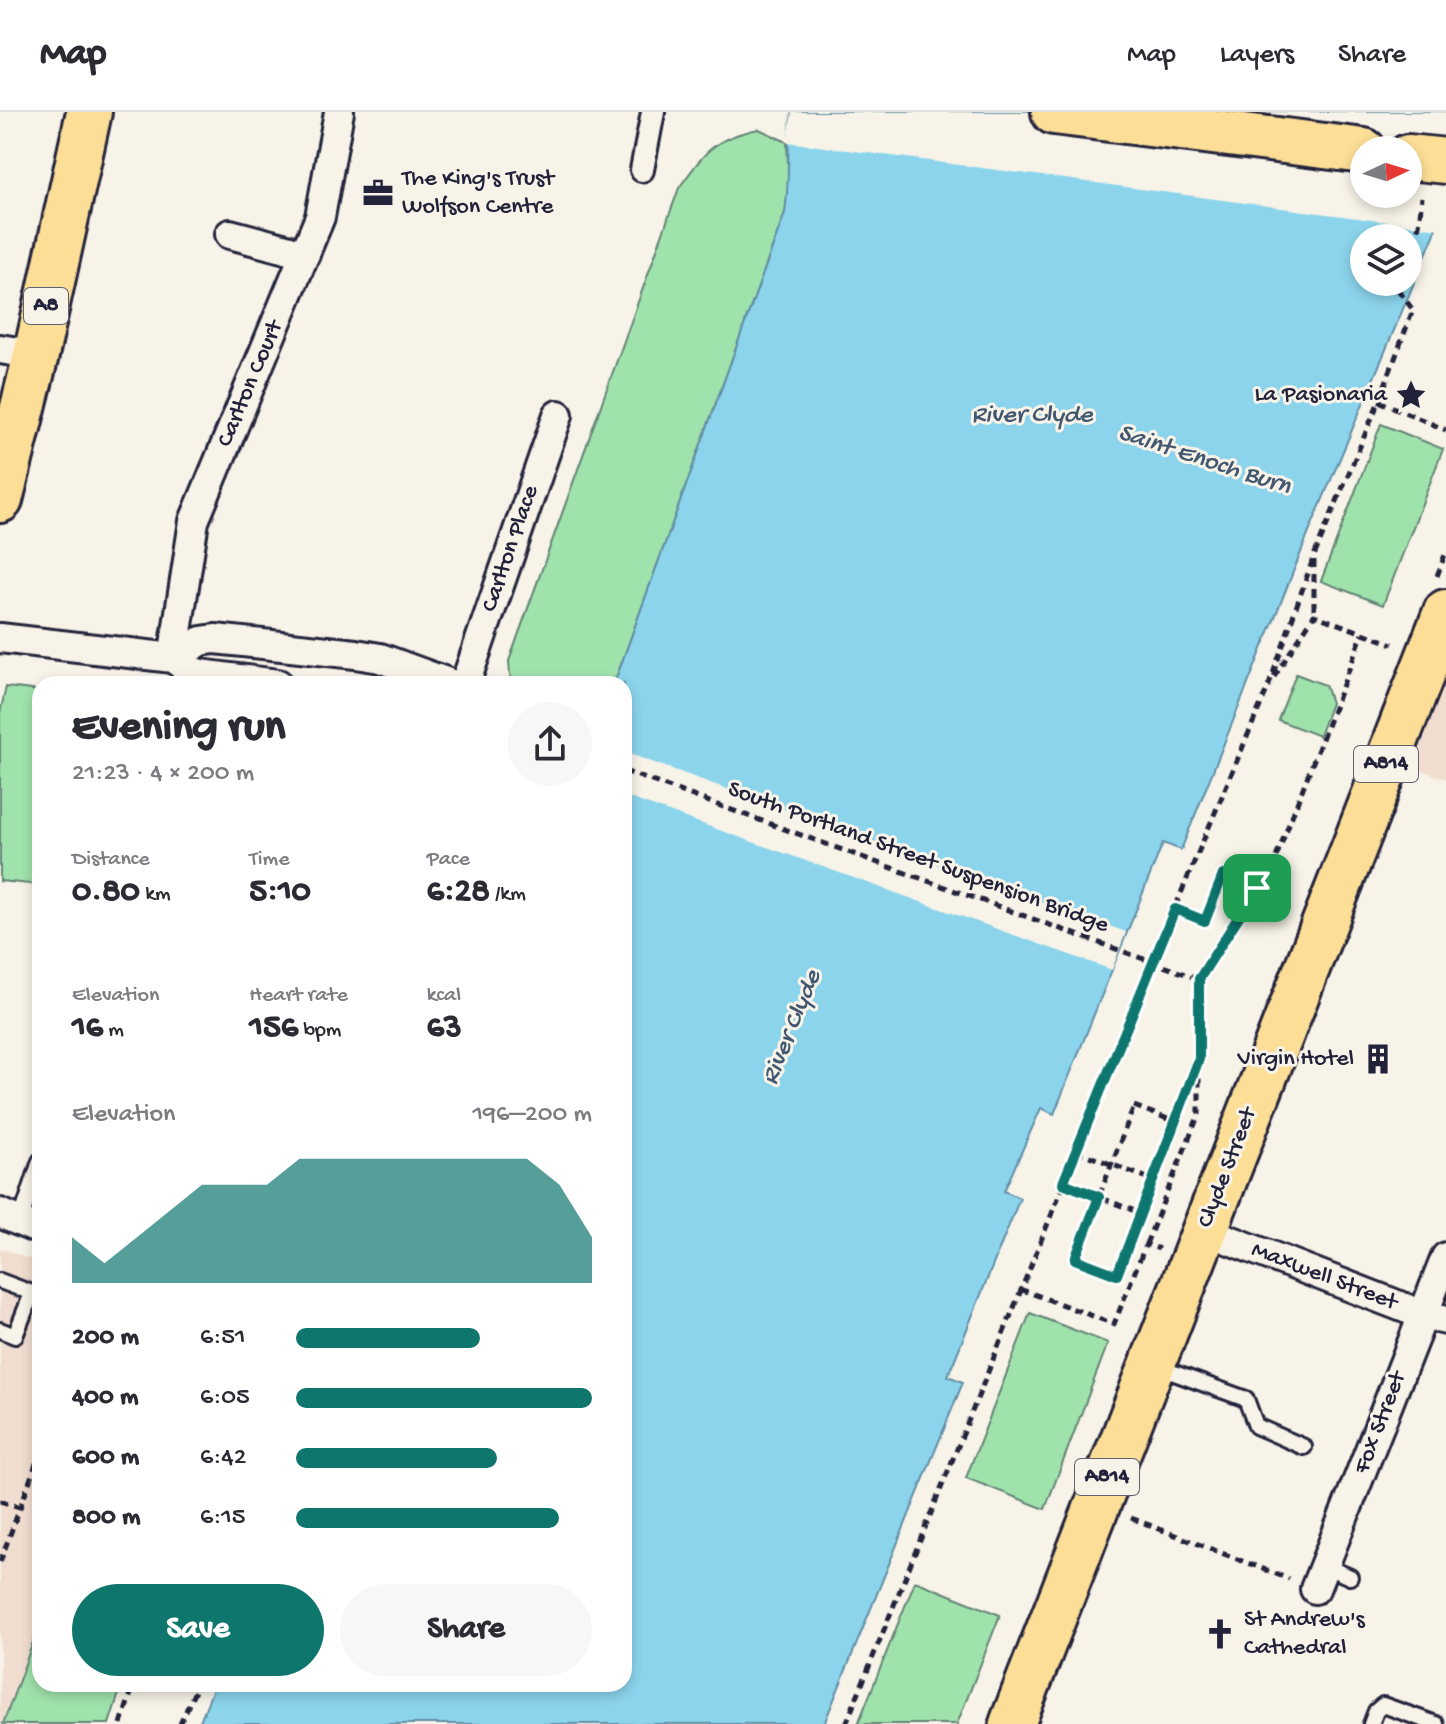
<!DOCTYPE html>
<meta charset="utf-8">
<style>
:root{--surface:#fff;--page:#f7f7f7;--text:#2b2b33;--muted:#7c7c81;--line:#e1e1e2;--accent:#0f766e}
body{margin:0;font-family:"Gochi Hand",sans-serif;background:var(--page);color:var(--text);height:100vh;display:flex;flex-direction:column;font-size:30px;white-space:nowrap}
*{box-sizing:border-box;margin:0}
p{font-size:26px;color:var(--muted)}
.icon{flex:none;width:44px;height:44px;fill:none;stroke:currentColor;stroke-width:2;stroke-linecap:round;stroke-linejoin:round}
.map{position:relative;flex:1;overflow:hidden}
.sheet{position:absolute;left:32px;top:564px;width:600px;height:1016px;display:flex;flex-direction:column;background:var(--surface);border-radius:24px;box-shadow:0 4px 12px #0003}
.sheet>*{flex:none}
.needle{width:52px;rotate:86deg}
.fabs{position:absolute;left:1350px;top:24px;display:grid;gap:16px}
.fabs a{display:grid;place-items:center;width:72px;height:72px;border-radius:50%;background:var(--surface);box-shadow:0 4px 12px #0003;font-size:40px}
.pin{position:absolute;display:grid;place-items:center;width:68px;height:68px;color:#fff;margin:-34px;border-radius:16px;box-shadow:0 4px 12px #0006}
.round{display:grid;place-items:center;flex:none;width:84px;height:84px;border-radius:42px;background:var(--page)}
.headline{display:flex;align-items:center;justify-content:space-between;height:136px;padding:0 40px}
h1{font-size:44px;font-weight:700;line-height:60px}
.stats{display:grid;grid-template-columns:repeat(3,1fr);gap:12px;height:136px;padding:8px 40px}
.stats div{display:grid;align-content:center}
.stats b{font-size:34px;font-weight:700}
.stats small{font-size:22px;font-weight:400}
.stats p{font-size:22px}
.chart{height:224px;padding:16px 40px}
.chart p{display:flex;justify-content:space-between}
.chart svg{width:100%;height:144px;margin-top:8px;fill:var(--accent);opacity:.7}
.primary-button{display:flex;gap:16px;margin-top:auto;padding:16px 40px}
.primary-button a{flex:1;height:92px;border-radius:48px;background:var(--accent);color:#fff;font-size:32px;font-weight:700;line-height:92px;text-align:center}
.primary-button a+a{background:var(--page);color:var(--text)}
ul{padding:0 40px;list-style:none;font-size:26px}
li{display:grid;grid-template-columns:128px 96px 1fr;align-items:center;height:60px}
li i{height:20px;border-radius:10px;background:var(--accent)}
header{display:flex;align-items:center;gap:48px;box-sizing:border-box;height:112px;padding:0 40px;background:var(--surface);border-bottom:2px solid var(--line)}
header strong{font-size:38px}
nav{display:flex;gap:44px;margin-inline-start:auto;font-size:28px}
.map>svg:first-child{display:block}
.built{fill:#f0ddcf}
.green{fill:#a0e2ac;stroke:#618274;stroke-width:2}
.water{fill:#8bd4ec;stroke:#618da5;stroke-width:2;fill-rule:evenodd}
.pier{fill:#f7f3e8;fill-rule:evenodd}
.lines{fill:none;stroke-linecap:round;stroke-linejoin:round}
.service-casing{stroke:#22223b;stroke-width:20}
.pedestrian-casing{stroke:#22223b;stroke-width:28}
.minor-casing{stroke:#22223b;stroke-width:34}
.primary-casing{stroke:#22223b;stroke-width:50}
.path{stroke:#22223b;stroke-width:5;stroke-dasharray:8 6;stroke-linecap:butt}
.service{stroke:#f7f3e8;stroke-width:14}
.pedestrian{stroke:#f7f3e8;stroke-width:22}
.minor{stroke:#f7f3e8;stroke-width:28}
.primary{stroke:#fcde96;stroke-width:44}
.path-bridge{stroke:#22223b;stroke-width:5;stroke-dasharray:8 6;stroke-linecap:butt}
.route-casing{stroke:#fff;stroke-width:16}
.route{stroke:#0f766e;stroke-width:10}
.labels{text-anchor:middle;dominant-baseline:central;stroke-width:6;stroke-linejoin:round;paint-order:stroke}
.shield{fill:#f7f3e8;stroke:#62616f;stroke-width:2}
.shield-label{font-size:22px;font-weight:bold;fill:#22223b}
.poi-label{font-size:24px;fill:#22223b;stroke:#f7f3e8;text-anchor:start}
.street-label{font-size:24px;fill:#22223b;stroke:#f7f3e8}
.water-label{font-size:26px;font-style:italic;fill:#425770;stroke:#f7f3e8}
</style>
<header>
<strong>Map</strong>
<nav><a>Map</a><a>Layers</a><a>Share</a></nav>
</header>
<div class="map">
<svg width="1446" height="1612" viewBox="0 0 1446 1612">
<rect width="100%" height="100%" fill="#f7f3e8"/>
<filter id="ink" filterUnits="userSpaceOnUse"><feTurbulence type="fractalNoise" baseFrequency=".0125" numOctaves="2"/><feDisplacementMap in="SourceGraphic" scale="16" xChannelSelector="R" yChannelSelector="G"/><feConvolveMatrix kernelMatrix="1 2 1 2 8 2 1 2 1" color-interpolation-filters="sRGB"/></filter>
<g filter="url(#ink)">
<g class="built">
<polygon points="1446,549 1446,667 1388,646"/>
<polygon points="0,1136 40,1151 40,1511 3,1612 0,1612"/>
</g>
<g class="green">
<path d="M 759,17 L 787,30 L 789,73 L 785,101 L 614,572 L 513,572 L 510,563 L 509,549 L 679,76 C 705,40 713,26 759,17 Z"/>
<polygon points="1381,312 1443,337 1383,493 1321,469"/>
<polygon points="1296,562 1325,573 1331,591 1319,624 1278,608"/>
<polygon points="6,575 40,579 40,773 0,769 0,601"/>
<polygon points="1030,1201 1108,1231 1045,1397 966,1366"/>
<polygon points="915,1469 1000,1503 957,1612 858,1612"/>
<polygon points="40,1511 40,1572 122,1572 109,1612 3,1612"/>
</g>
<path class="water" d="M 792,0 L 1446,0 L 1446,36 L 1435,121 L 1314,408 L 1181,738 L 1163,731 L 1054,1002 L 1041,996 L 1004,1079 L 1020,1086 L 948,1264 L 963,1270 L 824,1612 L 199,1612 L 215,1572 L 624,1572 L 624,572 L 614,572 L 785,101 C 790,67 786,34 792,0 ZM 1364,38 L 1408,38 L 1408,82 L 1364,82 ZM 1364,126 L 1408,126 L 1408,170 L 1364,170 Z"/>
<g class="pier">
<path d="M 792,0 L 1446,0 L 1446,69 L 1440,117 L 787,30 ZM 1364,38 L 1408,38 L 1408,82 L 1364,82 Z"/>
<polygon points="624,640 1126,820 1112,858 624,684"/>
</g>
<g class="lines">
<g class="service-casing">
<g id="service">
<polyline points="20,1110 40,1049"/>
<polyline points="0,1169 32,1181 15,1224 0,1218"/>
<polyline points="1155,1254 1246,1287 1256,1314 1304,1335"/>
<polyline points="1325,1454 1350,1465"/>
<polyline points="1371,1612 1376,1599 1383,1593 1436,1612"/>
</g>
</g>
<g class="pedestrian-casing">
<polyline id="pedestrian" points="642,58 653,0"/>
</g>
<g class="minor-casing">
<g id="minor">
<polyline points="230,122 305,142"/>
<polyline points="0,237 36,243"/>
<polyline points="0,526 173,546 189,558 200,562 278,572"/>
<polyline points="173,546 194,409 320,105 339,0"/>
<polyline points="173,546 201,529 215,527 356,542 380,546 451,572"/>
<polyline points="465,572 558,303"/>
<polyline points="0,1101 40,1118"/>
<polyline points="1204,1118 1423,1203 1446,1208"/>
<polyline points="1315,1477 1446,1145"/>
</g>
</g>
<g class="primary-casing">
<g id="primary">
<polyline points="1054,0 1364,39"/>
<polyline points="1408,45 1446,49"/>
<polyline points="0,388 36,243 89,0"/>
<polyline points="1012,1612 1446,500"/>
</g>
</g>
<g class="path">
<polyline points="1408,143 1419,113 1422,85"/>
<polyline points="1379,289 1446,318"/>
<polyline points="1314,448 1314,503"/>
<polyline points="1437,464 1446,440"/>
<polyline points="1274,565 1314,503 1393,532"/>
<polyline points="1175,797 1205,809 1223,763 1257,776"/>
<polygon points="1134,994 1176,1010 1117,1163 1075,1147"/>
<polyline points="1176,1010 1198,951"/>
<polyline points="1076,1039 1153,1068"/>
<polyline points="1063,1071 1140,1101"/>
<polyline points="1146,1132 1199,1002 1199,867 1275,748 1363,521"/>
<polyline points="1020,1177 1114,1212 1146,1132 1159,1137"/>
<polyline points="0,1389 20,1395"/>
<polyline points="1131,1406 1289,1467"/>
<polyline points="0,1450 40,1341"/>
<polyline points="121,1612 134,1572"/>
<polyline points="180,1612 198,1572"/>
<polyline points="846,1612 1184,774 1269,573 1314,444 1379,289 1413,198 1396,175 1398,170"/>
</g>
<use href="#service" class="service"/>
<use href="#pedestrian" class="pedestrian"/>
<use href="#minor" class="minor"/>
<use href="#primary" class="primary"/>
<polyline class="path-bridge" points="624,659 1199,867"/>
</g>
</g>
<g class="lines" filter="url(#ink)">
<g class="route-casing">
<polygon id="route" points="1223,763 1257,776 1199,867 1199,947 1117,1163 1075,1147 1099,1085 1063,1071 1175,797 1205,809"/>
</g>
<use href="#route" class="route"/>
</g>
<defs>
<g id="office-bare" transform="scale(2.4)"><path d="M-6-3h4V-5.5h4V-3h4V5H-6ZM-1-4.5V-3h2v-1.5ZM-6 0V1H6V0Z" fill="#22223b" stroke="#f7f3e8" stroke-width="2.5" paint-order="stroke"/></g>
<g id="sight-bare" transform="scale(2.4)"><path d="M0-6L1.8-2.2L6-1.7L2.9 1.2L3.7 5.4L0 3.3L-3.7 5.4L-2.9 1.2L-6-1.7L-1.8-2.2Z" fill="#22223b" stroke="#f7f3e8" stroke-width="2.5" paint-order="stroke"/></g>
<g id="building-bare" transform="scale(2.4)"><path d="M-4-6H4V6H1V3H-1V6H-4ZM-2.5-4.3h1.7v1.8h-1.7ZM.8-4.3h1.7v1.8H.8ZM-2.5-1h1.7V.8h-1.7ZM.8-1h1.7V.8H.8Z" fill="#22223b" stroke="#f7f3e8" stroke-width="2.5" paint-order="stroke"/></g>
<g id="church-bare" transform="scale(2.4)"><path d="M-1.2-6h2.4v3.5h3.3v2.4h-3.3V6h-2.4V-.1h-3.3v-2.4h3.3Z" fill="#22223b" stroke="#f7f3e8" stroke-width="2.5" paint-order="stroke"/></g>
</defs>
<g fill-rule="evenodd">
<use href="#office-bare" x="378" y="81"/>
<use href="#sight-bare" x="1411" y="283"/>
<use href="#building-bare" x="1378" y="947"/>
<use href="#church-bare" x="1220" y="1522"/>
</g>
<g class="labels">
<g class="shield">
<rect x="24" y="176" width="44" height="36" rx="6"/>
<rect x="1354" y="634" width="64" height="36" rx="6"/>
<rect x="1075" y="1347" width="64" height="36" rx="6"/>
</g>
<g class="shield-label">
<text x="46" y="194">A8</text>
<text x="1386" y="652">A814</text>
<text x="1107" y="1365">A814</text>
</g>
<g class="poi-label">
<text x="402" y="67">The King's Trust<tspan x="402" dy="28">Wolfson Centre</tspan></text>
<text x="1387" y="283" text-anchor="end">La Pasionaria</text>
<text x="1354" y="947" text-anchor="end">Virgin Hotel</text>
<text x="1244" y="1508">St Andrew's<tspan x="1244" dy="28">Cathedral</tspan></text>
</g>
<g class="street-label">
<text transform="translate(251 272) rotate(-67)">Carlton Court</text>
<text transform="translate(511 437) rotate(-71)">Carlton Place</text>
<text transform="translate(918 746) rotate(20)">South Portland Street Suspension Bridge</text>
<text transform="translate(1228 1056) rotate(-69)">Clyde Street</text>
<text transform="translate(1324 1165) rotate(21)">Maxwell Street</text>
<text transform="translate(1381 1311) rotate(-69)">Fox Street</text>
</g>
<g class="water-label">
<text x="1032" y="304">River Clyde</text>
<text transform="translate(1204 349) rotate(18)">Saint Enoch Burn</text>
<text transform="translate(793 916) rotate(-68)">River Clyde</text>
</g>
</g>
</svg>
<div class="fabs">
<a><svg class="needle" viewBox="-14 -14 28 28"><path d="M0-13l5 13h-10z" fill="#e53935"/><path d="M0 13l5-13h-10z" fill="#7c7c81"/></svg></a>
<a><svg class="icon" aria-label="layers" viewBox="0 0 24 24"><path d="M12 4l9 5-9 5-9-5zM3 14l9 5 9-5"/></svg></a>
</div>
<div class="pin" style="left:1257px;top:776px;background:#1e9e55"><svg class="icon" aria-label="arrive" viewBox="0 0 24 24"><path d="M6 21V4h12l-3 4 3 4H6"/></svg></div>
<section class="sheet">
<div class="headline"><div><h1>Evening run</h1><p>21:23 · 4 × 200 m</p></div><a class="round"><svg class="icon" aria-label="share" viewBox="0 0 24 24"><path d="M12 15V3M7 8l5-5 5 5M5 13v7h14v-7"/></svg></a></div>
<div class="stats">
<div><p>Distance</p><b>0.80<small> km</small></b></div>
<div><p>Time</p><b>5:10</b></div>
<div><p>Pace</p><b>6:28<small> /km</small></b></div>
</div>
<div class="stats">
<div><p>Elevation</p><b>16<small> m</small></b></div>
<div><p>Heart rate</p><b>156<small> bpm</small></b></div>
<div><p>kcal</p><b>63</b></div>
</div>
<div class="chart"><p><span>Elevation</span>196–200 m</p>
<svg viewBox="0 0 160 44" preserveAspectRatio="none"><path d="M0 44V30L10 38L20 30L30 22L40 14L50 14L60 14L70 6L80 6L90 6L100 6L110 6L120 6L130 6L140 6L150 14L160 30V44z"/></svg>
</div>
<ul>
<li><b>200 m</b>6:51<i style="width:62%"></i></li>
<li><b>400 m</b>6:05<i style="width:100%"></i></li>
<li><b>600 m</b>6:42<i style="width:68%"></i></li>
<li><b>800 m</b>6:15<i style="width:89%"></i></li>
</ul>
<div class="primary-button"><a>Save</a><a>Share</a></div>
</section>
</div>
